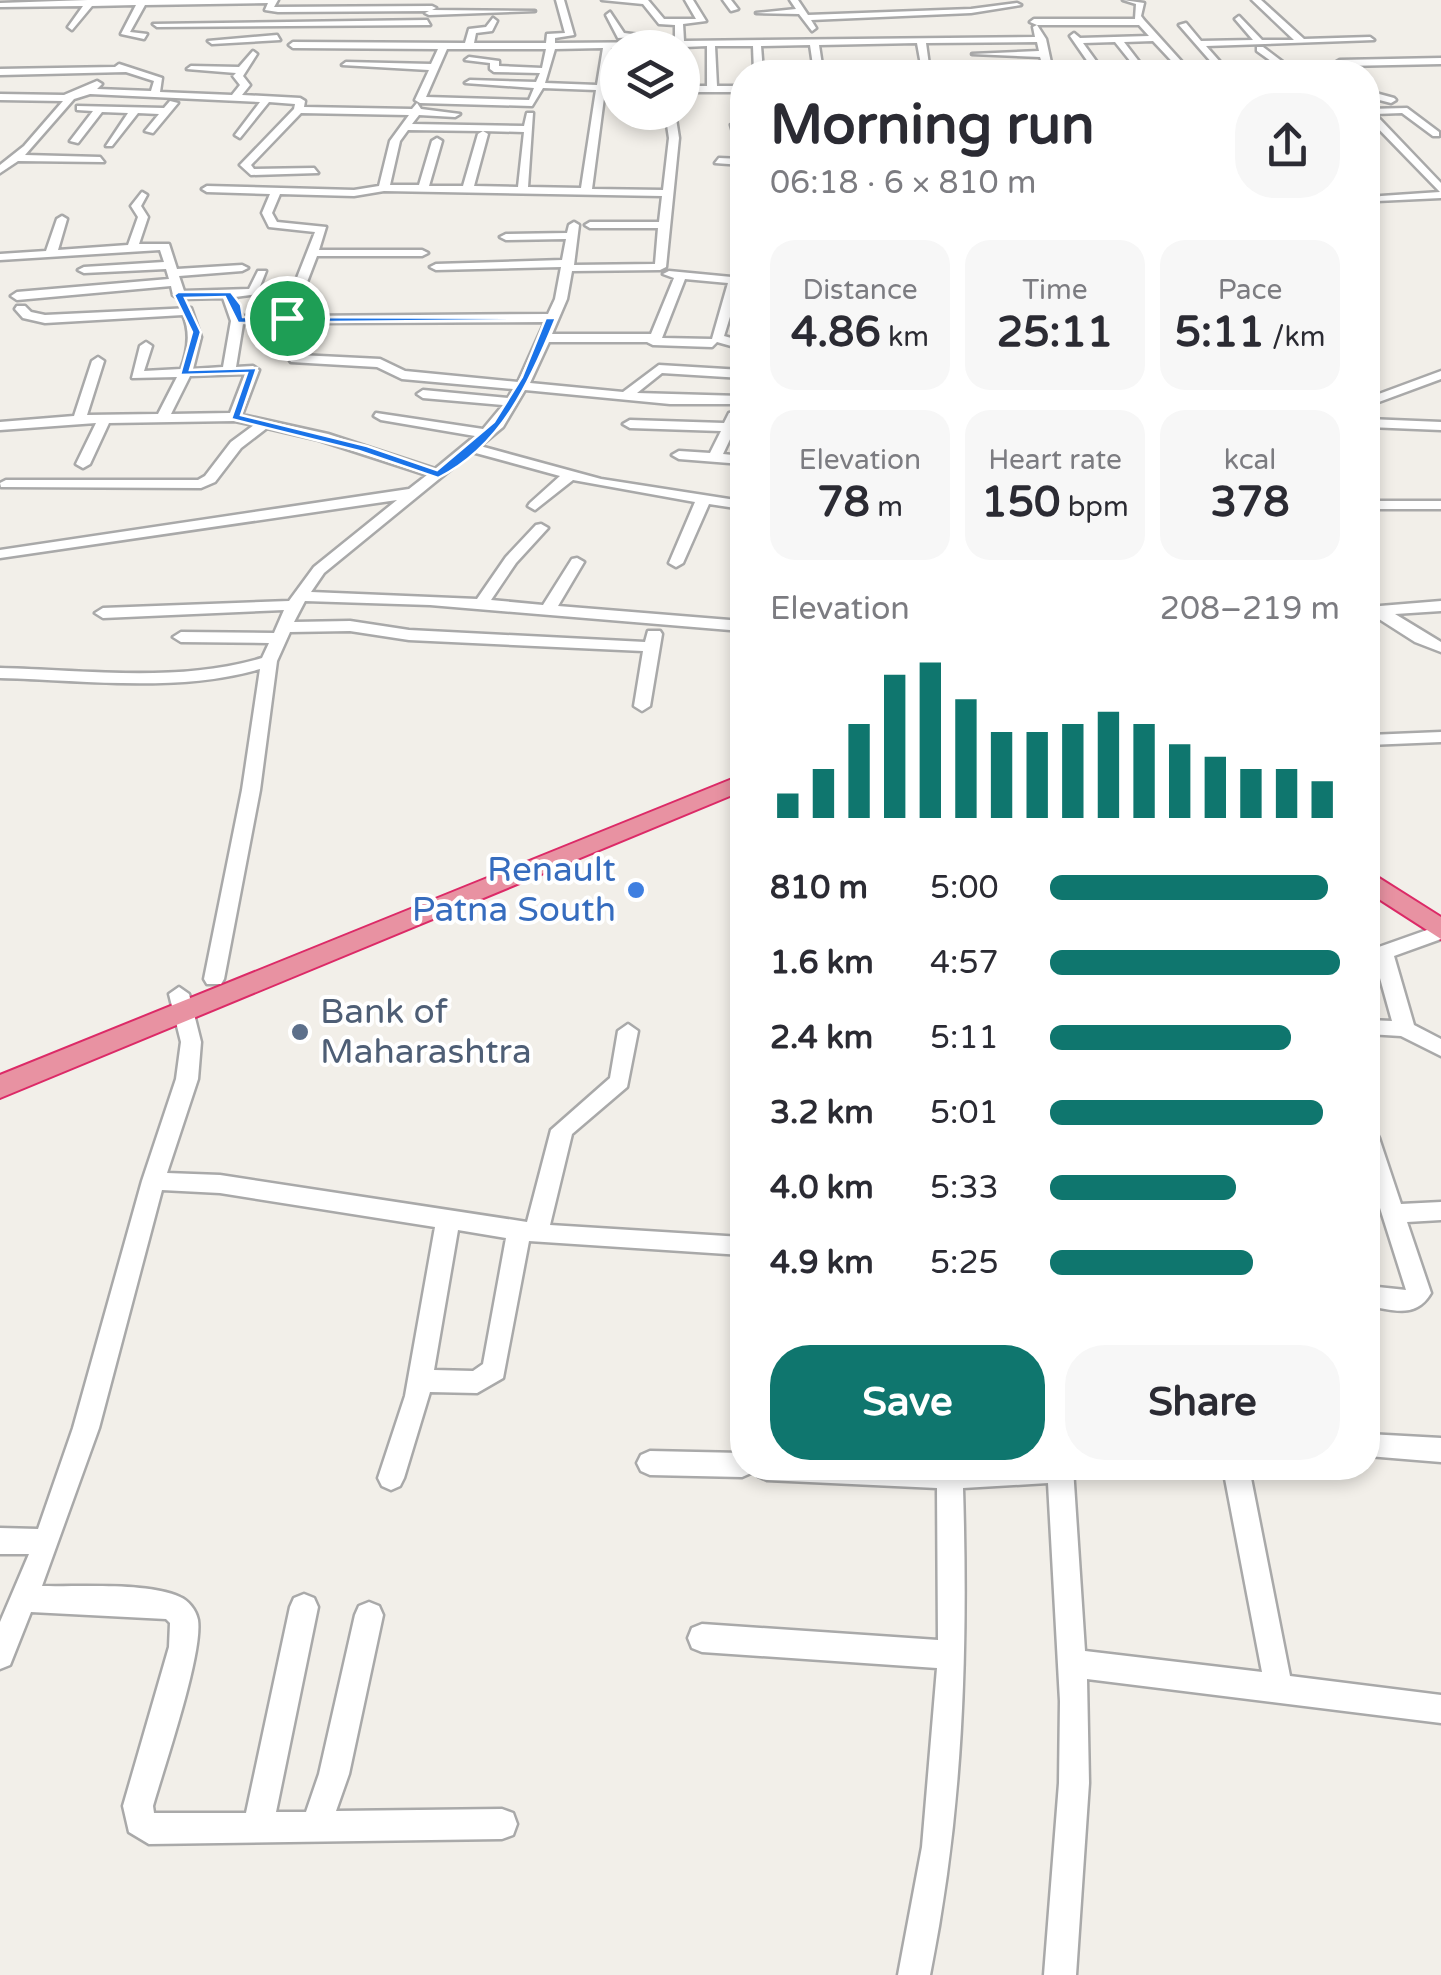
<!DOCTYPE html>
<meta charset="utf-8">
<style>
:root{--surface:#fff;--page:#f7f7f7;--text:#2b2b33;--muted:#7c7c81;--accent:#0f766e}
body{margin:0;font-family:"Varela Round",sans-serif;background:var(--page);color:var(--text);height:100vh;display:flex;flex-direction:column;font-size:38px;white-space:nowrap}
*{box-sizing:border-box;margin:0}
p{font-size:32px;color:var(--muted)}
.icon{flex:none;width:55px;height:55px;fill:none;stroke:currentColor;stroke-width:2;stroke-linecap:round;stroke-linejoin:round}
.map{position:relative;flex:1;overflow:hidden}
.panel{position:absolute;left:730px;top:60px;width:650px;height:1420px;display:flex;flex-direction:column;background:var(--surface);border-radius:40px;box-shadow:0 5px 15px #0003}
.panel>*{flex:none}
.controls{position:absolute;left:600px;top:30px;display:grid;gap:20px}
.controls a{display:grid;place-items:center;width:100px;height:100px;border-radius:50%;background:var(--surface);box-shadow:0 5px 15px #0003;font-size:50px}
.pin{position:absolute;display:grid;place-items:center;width:85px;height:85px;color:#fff;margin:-42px;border:5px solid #fff;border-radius:50%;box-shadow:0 2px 10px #0007}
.round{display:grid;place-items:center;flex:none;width:105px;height:105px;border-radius:40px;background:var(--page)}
.head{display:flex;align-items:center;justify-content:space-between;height:170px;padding:0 40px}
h1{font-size:55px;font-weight:700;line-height:75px}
.figures{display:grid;grid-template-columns:repeat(3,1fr);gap:15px;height:170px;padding:10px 40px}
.figures div{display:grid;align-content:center;border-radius:25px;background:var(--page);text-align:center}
.figures b{font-size:42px;font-weight:700}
.figures small{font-size:28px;font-weight:400}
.figures p{font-size:28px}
.chart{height:280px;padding:20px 40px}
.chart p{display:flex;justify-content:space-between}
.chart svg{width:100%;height:180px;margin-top:10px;stroke:var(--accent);stroke-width:6}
.button{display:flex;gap:20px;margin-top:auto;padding:20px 40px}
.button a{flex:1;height:115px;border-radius:40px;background:var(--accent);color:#fff;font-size:40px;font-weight:700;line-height:115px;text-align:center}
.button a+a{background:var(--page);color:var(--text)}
ul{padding:0 40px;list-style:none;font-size:32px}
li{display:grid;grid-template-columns:160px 120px 1fr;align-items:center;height:75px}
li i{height:25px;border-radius:12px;background:var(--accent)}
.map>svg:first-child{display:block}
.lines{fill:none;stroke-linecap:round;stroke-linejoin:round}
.minor-casing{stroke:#a9a9a9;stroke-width:5}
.highway-casing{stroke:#dc2a67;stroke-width:4}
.minor{fill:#fff;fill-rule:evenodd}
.highway{fill:#e892a2;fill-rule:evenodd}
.route{fill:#1a73e8;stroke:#fff;stroke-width:2.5;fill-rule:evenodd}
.shop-dot{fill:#3f7fe0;stroke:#fff;stroke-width:4}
.service-dot{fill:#5c6f8a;stroke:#fff;stroke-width:4}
.labels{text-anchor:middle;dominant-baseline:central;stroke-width:8;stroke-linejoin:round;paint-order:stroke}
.shop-label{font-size:35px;fill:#366cbe;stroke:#fff;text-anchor:end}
.service-label{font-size:35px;fill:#4e5e75;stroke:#fff;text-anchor:start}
</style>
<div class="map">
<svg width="1441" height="1975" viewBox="0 0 1441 1975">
<rect width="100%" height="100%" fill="#f2efe9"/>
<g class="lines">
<g class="minor-casing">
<g id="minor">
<polygon points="88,0 278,0 274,7 432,6 436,8 432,10 535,11 429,15 425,13 429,11 278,12 265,10 268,3 145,5 130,32 147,34 144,39 121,34 136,5 92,6 72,30 68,27 83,6 0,7 0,3"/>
<path d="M 556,0 L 564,0 L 574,35 L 555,38 L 555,43 L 675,42 L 675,25 L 659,24 L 643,4 L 602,0 L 648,0 L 664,19 L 696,19 L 685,0 L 693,0 L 706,21 L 683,24 L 684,41 L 1035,37 L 1033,27 L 1037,25 L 1030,22 L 1034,19 L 1135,19 L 1136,4 L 1123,0 L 1144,3 L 1141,16 L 1144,20 L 1191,72 L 1182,72 L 1153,41 L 1124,42 L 1147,72 L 1139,72 L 1115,42 L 1083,43 L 1104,72 L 1095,72 L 1070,36 L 1074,33 L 1080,38 L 1149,36 L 1139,25 L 1037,25 L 1046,39 L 1053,72 L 1045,72 L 1040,57 L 972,54 L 1039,51 L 1037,42 L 926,43 L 929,65 L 925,68 L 921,65 L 917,43 L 819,45 L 823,72 L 814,72 L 810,45 L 761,46 L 763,72 L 754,72 L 753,46 L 715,46 L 717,86 L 742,86 L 742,92 L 682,92 L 682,86 L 707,86 L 707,46 L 684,47 L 682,50 L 676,47 L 611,48 L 606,85 L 618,85 L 618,91 L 605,90 L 592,189 L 663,190 L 669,138 L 665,112 L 675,112 L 679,138 L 666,267 L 660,270 L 572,271 L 567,299 L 552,334 L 651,334 L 674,278 L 663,274 L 669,271 L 742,278 L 724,336 L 742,341 L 742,349 L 717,342 L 712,347 L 653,345 L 647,342 L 549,342 L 530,383 L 623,392 L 659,365 L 742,370 L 742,378 L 662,373 L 637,393 L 741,396 L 742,404 L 670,404 L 525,390 L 503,427 L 480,446 L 601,479 L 742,501 L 742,509 L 709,504 L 683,563 L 676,567 L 669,563 L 695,502 L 573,480 L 535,510 L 528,506 L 530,503 L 560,476 L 472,452 L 324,573 L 311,592 L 477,599 L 506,557 L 536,525 L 541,524 L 548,528 L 516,563 L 491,600 L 543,605 L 572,559 L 577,558 L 584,562 L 558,606 L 742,621 L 742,631 L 430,605 L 305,601 L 294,622 L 350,621 L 409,630 L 645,642 L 648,631 L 660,631 L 662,634 L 650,706 L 642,711 L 634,706 L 643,651 L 409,640 L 350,631 L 290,632 L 277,661 L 260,790 L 224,979 L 221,984 L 207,984 L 204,979 L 242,790 L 260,669 C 178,693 84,680 0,678 L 0,668 C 86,670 179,683 262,658 L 269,643 L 181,642 L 173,637 L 181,632 L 274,633 L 284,610 L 103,618 L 95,613 L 103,608 L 289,601 L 314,567 L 397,500 L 0,558 L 0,550 L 409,489 L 427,475 L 319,440 L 267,428 L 241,448 L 215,482 L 201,488 L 1,487 L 0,483 L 6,480 L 198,480 L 205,476 L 231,442 L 254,425 L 235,421 L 109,423 L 90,464 L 83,468 L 76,464 L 96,423 L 0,430 L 0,422 L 74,416 L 92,361 L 98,357 L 104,361 L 87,415 L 158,414 L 177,377 L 132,378 L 140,346 L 146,342 L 152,346 L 144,371 L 181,369 C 188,351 191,333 183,315 L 45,323 L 23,318 L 15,309 L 17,306 L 25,306 L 31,312 L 45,315 L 191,308 L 201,337 L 193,369 L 223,367 L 231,321 L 223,298 L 179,299 L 173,295 L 171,286 L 17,300 L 11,296 L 17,292 L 169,279 L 166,269 L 84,273 L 78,270 L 84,267 L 164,262 L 160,250 L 0,260 L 0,254 L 46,251 L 57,219 L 62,216 L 67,219 L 58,250 L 128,245 L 138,217 L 131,206 L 142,192 L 147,195 L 141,206 L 148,217 L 139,244 L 169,244 L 177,269 L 242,265 L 248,268 L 242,271 L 179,276 L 184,291 L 249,289 L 258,271 L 266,271 L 257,294 L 235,297 L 242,316 L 282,316 L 315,232 L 269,227 L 262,213 L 270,194 L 207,192 L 202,189 L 207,186 L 354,190 L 379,186 L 390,141 L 409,115 L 301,113 L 251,165 L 254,169 L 314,168 L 318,173 L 251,175 L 240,165 L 294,109 L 295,104 L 269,102 L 240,138 L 235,135 L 260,102 L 90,94 L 74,99 L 25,155 L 100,157 L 104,162 L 18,161 L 0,173 L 0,165 L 24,146 L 63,101 L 0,100 L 0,94 L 64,95 L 97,81 L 102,84 L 97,89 L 151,91 L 154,81 L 126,72 L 0,75 L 0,69 L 115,67 L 119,64 L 162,78 L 160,92 L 232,95 L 240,85 L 233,76 L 236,73 L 187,69 L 191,66 L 239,67 L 253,51 L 257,54 L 243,76 L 250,85 L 242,95 L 300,98 L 305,101 L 304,107 L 412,109 L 417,103 L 421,109 L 460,114 L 455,117 L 419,115 L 412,124 L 524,126 L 527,113 L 533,113 L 528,187 L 581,188 L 596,90 L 543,88 L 532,106 L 420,103 L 415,100 L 429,70 L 342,65 L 346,62 L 431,64 L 438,49 L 293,48 L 289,45 L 293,42 L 465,43 L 469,29 L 486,27 L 493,18 L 497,21 L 492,31 L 476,33 L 474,43 L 546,43 L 547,34 L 565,33 ZM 603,48 L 597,85 L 545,83 L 555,49 ZM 447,49 L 546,49 L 542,68 L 499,66 L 499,61 L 469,57 L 465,60 L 490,63 L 490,69 L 494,72 L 540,73 L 536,82 L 470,80 L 465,83 L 534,88 L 529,100 L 426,97 ZM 408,130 L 483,131 L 478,134 L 463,186 L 429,186 L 442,141 L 437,138 L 432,141 L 419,185 L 390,185 L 400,141 ZM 483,131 L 524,132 L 518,187 L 474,186 L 488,134 ZM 384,191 L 662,196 L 659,222 L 590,222 L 585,225 L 590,228 L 658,228 L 655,264 L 574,265 L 579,225 L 574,222 L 569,225 L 567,233 L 506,234 L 500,237 L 506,240 L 566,239 L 562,260 L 436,264 L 430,267 L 436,270 L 561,267 L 555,299 L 548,314 L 294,316 L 317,256 L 422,256 L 428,253 L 422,250 L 319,250 L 326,227 L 277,222 L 272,213 L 280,194 L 354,196 ZM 685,279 L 728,283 L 712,339 L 662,338 ZM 545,322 L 518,382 L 405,371 L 380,359 L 299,355 L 315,323 ZM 303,323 L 287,356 L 291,362 L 377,367 L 402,379 L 513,389 L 508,398 L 423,390 L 417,394 L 423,398 L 503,405 L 483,429 L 376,413 L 374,416 L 381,420 L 475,436 L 435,469 L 328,434 L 242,415 L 259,370 L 253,366 L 236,367 L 243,324 ZM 245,374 L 230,413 L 171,414 L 190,376 Z"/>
<polygon points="723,0 731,0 738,9 731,11"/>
<polygon points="790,0 798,0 808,15 971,9 1017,3 1021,5 971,13 811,20 816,28 812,31 799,14 756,13 796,9"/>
<polygon points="1252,0 1261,0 1304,39 1370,37 1374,40 1206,46 1229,72 1220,72 1179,25 1186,23 1201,41 1253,40 1235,19 1239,16 1262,40 1294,40"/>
<polygon points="610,12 624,33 648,36 618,38 606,15"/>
<polygon points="427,20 430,25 157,27 153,24"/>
<polygon points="277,35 280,40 212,44 208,41"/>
<polygon points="1257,47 1263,47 1296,72 1286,72 1257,51"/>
<polygon points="1441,58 1441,64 1344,66 1347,72 1336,72 1338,70 1333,64 1340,60"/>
<polygon points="1368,91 1394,98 1396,100 1391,103 1368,97"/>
<polygon points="170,101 178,103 153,133 145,131 159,114 138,113 112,146 106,146 128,113 102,112 78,143 70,141 93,111 77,110 77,106 164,108"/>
<polygon points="1407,108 1439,132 1439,136 1433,136 1402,113 1375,114 1441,183 1441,198 1377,201 1377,197 1381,196 1440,192 1368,118 1368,109"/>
<polygon points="731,125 739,127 742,149 737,146"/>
<polygon points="719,158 742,159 742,165 715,163"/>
<polygon points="1441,371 1441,379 1368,406 1368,398"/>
<polygon points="734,412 741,416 723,454 742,456 742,464 679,459 672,455 679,451 710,453 721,431 630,428 623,424 630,420 724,423 729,413"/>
<polygon points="1368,419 1441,422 1441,430 1368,427"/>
<rect x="1368" y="501" width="73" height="8"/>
<polygon points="1441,601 1441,611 1395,614 1441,642 1441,652 1415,642 1368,612 1368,602 1380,606"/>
<polygon points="1441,732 1441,742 1368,745 1369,735"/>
<polygon points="1441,925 1441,939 1394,956 1414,1025 1441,1039 1441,1056 1401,1036 1368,1034 1368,1020 1392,1021 1373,953 1376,948"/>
<path d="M 179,987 L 189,994 L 201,1042 L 198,1079 L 167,1173 L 220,1175 L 527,1222 L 551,1130 L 610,1078 L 618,1031 L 628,1024 L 638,1031 L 627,1087 L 572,1134 L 550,1225 L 742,1237 L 742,1255 L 529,1241 L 503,1378 L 477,1393 L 430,1392 L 404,1478 L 400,1486 L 391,1490 L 382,1486 L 378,1478 L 405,1396 L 435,1227 L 220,1193 L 162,1190 L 99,1428 L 42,1586 C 79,1587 148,1582 180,1597 C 188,1600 196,1610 198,1620 C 203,1654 164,1767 153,1806 L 154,1813 L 246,1813 L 290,1607 L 294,1598 L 304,1594 L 314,1598 L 318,1607 L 276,1812 L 306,1812 L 319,1774 L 355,1615 L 359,1606 L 369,1602 L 379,1606 L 383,1615 L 349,1774 L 336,1811 L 502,1809 L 513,1813 L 517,1824 L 513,1835 L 502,1839 L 149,1844 L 129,1832 L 123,1806 L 169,1647 L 170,1623 L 166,1619 L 31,1612 L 10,1665 L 0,1669 L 0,1622 L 29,1554 L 0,1554 L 0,1528 L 38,1529 L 73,1428 L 142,1181 L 176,1079 L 181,1042 L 169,994 ZM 458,1230 L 506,1238 L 483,1364 L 473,1371 L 434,1370 Z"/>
<path d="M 1368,1130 L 1376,1132 L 1379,1138 L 1401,1204 L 1441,1202 L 1441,1220 L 1407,1222 L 1431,1293 C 1416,1319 1393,1310 1368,1306 L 1368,1286 L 1406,1290 L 1368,1170 Z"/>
<polygon points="1368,1434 1441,1438 1441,1462 1368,1456"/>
<polygon points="650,1451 742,1453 742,1468 754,1468 751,1473 742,1477 650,1475 641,1471 637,1463 641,1455"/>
<path d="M 754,1468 L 1073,1468 L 1085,1651 L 1262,1672 L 1223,1468 L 1249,1468 L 1290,1676 L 1441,1695 L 1441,1723 L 1087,1679 L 1089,1783 L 1076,1975 L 1044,1975 L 1059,1783 L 1060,1701 L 1048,1483 L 963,1488 C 968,1655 963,1811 930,1975 L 898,1975 L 922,1847 L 937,1668 L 702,1652 L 692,1648 L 688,1638 L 692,1628 L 702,1624 L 938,1640 L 937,1488 L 767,1480 L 758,1476 Z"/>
</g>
</g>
<g class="highway-casing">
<g id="highway">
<polygon points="742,775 742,791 0,1098 0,1075"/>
<polygon points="1368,871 1441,917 1441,939 1368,892"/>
</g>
</g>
<use href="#minor" class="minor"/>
<use href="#highway" class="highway"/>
</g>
<path class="route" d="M 178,292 L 231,292 L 241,305 L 243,317 L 556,318 C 531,380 502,446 438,478 L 359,451 L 231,419 L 247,373 L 180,375 L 192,332 L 174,295 ZM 225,297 L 238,323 L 545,320 L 522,377 L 494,422 L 437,470 L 367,446 L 241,415 L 257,368 L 190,370 L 201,332 L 185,298 Z"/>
<circle class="shop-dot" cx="636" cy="890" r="10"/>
<circle class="service-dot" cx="300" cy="1032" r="10"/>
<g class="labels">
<g class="shop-label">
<text x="616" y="870">Renault<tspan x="616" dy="40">Patna South</tspan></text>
</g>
<g class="service-label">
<text x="320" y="1012">Bank of<tspan x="320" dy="40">Maharashtra</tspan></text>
</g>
</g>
</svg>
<div class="controls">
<a><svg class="icon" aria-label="layers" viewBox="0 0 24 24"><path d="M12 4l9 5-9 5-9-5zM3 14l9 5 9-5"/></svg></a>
</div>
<div class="pin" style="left:287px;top:318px;background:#1e9e55"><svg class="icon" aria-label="arrive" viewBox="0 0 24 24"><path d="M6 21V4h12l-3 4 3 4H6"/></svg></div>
<section class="panel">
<div class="head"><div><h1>Morning run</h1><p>06:18 · 6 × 810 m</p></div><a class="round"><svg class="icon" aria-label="share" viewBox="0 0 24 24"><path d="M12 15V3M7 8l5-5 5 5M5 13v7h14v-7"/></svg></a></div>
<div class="figures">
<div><p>Distance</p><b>4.86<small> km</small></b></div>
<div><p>Time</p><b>25:11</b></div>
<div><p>Pace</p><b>5:11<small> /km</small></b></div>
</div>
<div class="figures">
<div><p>Elevation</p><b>78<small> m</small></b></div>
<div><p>Heart rate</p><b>150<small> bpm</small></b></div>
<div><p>kcal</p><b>378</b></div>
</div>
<div class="chart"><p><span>Elevation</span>208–219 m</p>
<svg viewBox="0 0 160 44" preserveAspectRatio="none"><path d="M5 44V38M15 44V32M25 44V21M35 44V9M45 44V6M55 44V15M65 44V23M75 44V23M85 44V21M95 44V18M105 44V21M115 44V26M125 44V29M135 44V32M145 44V32M155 44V35"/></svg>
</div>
<ul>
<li><b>810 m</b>5:00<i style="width:96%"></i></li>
<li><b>1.6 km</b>4:57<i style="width:100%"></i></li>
<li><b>2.4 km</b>5:11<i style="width:83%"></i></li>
<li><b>3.2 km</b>5:01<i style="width:94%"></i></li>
<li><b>4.0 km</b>5:33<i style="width:64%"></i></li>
<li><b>4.9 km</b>5:25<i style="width:70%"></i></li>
</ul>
<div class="button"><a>Save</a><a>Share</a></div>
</section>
</div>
